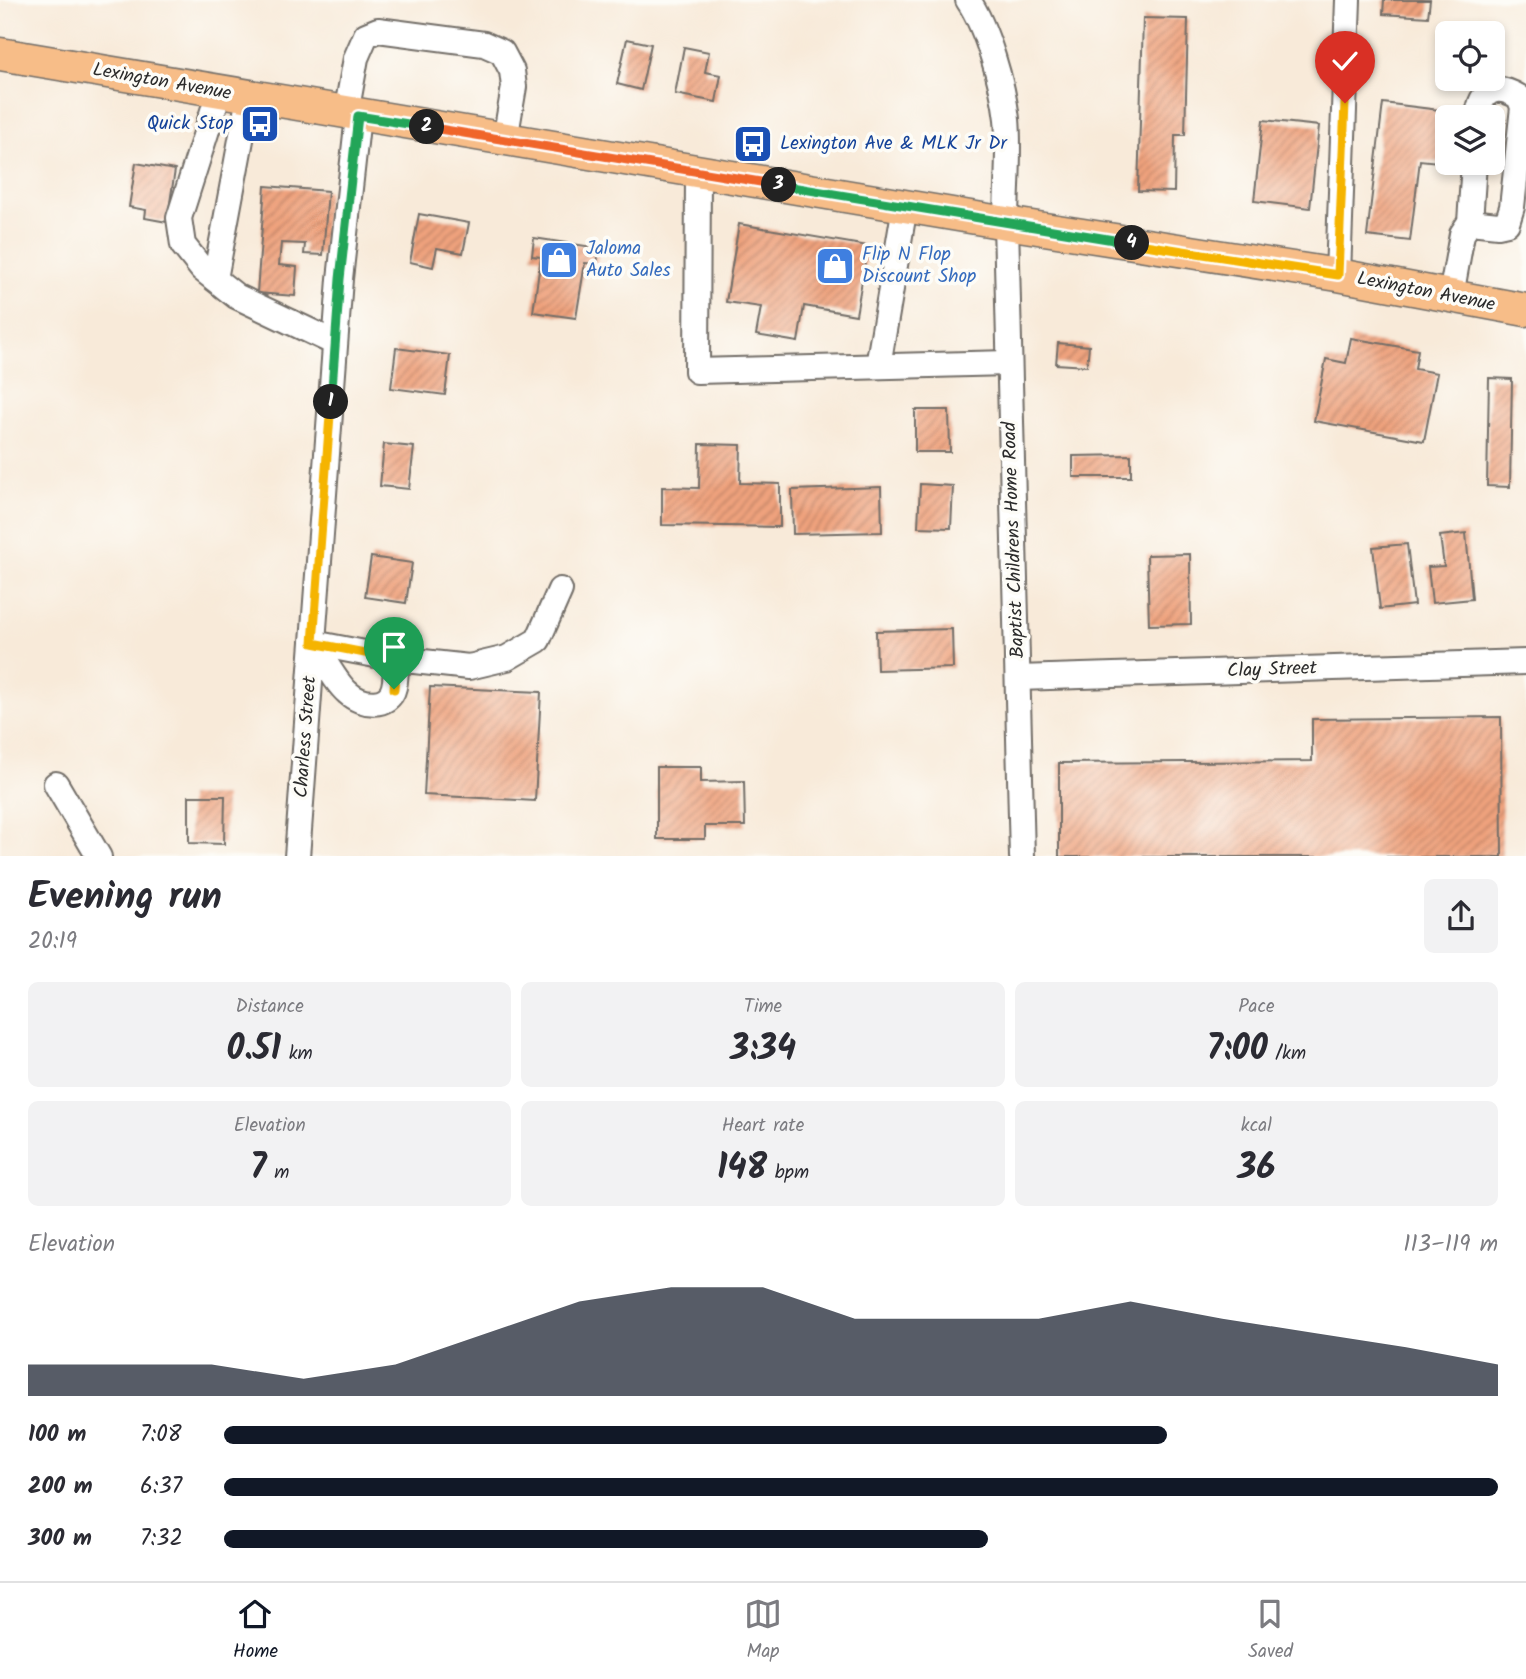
<!DOCTYPE html>
<meta charset="utf-8">
<style>
:root{--surface:#fff;--page:#f2f2f3;--text:#2b2b33;--muted:#7c7c81;--line:#e1e1e2;--accent:#111827}
body{margin:0;font-family:Kalam,sans-serif;background:var(--page);color:var(--text);height:100vh;display:flex;flex-direction:column;font-size:26px;white-space:nowrap}
*{box-sizing:border-box;margin:0}
p{font-size:23px;color:var(--muted)}
.icon{flex:none;width:38px;height:38px;fill:none;stroke:currentColor;stroke-width:2;stroke-linecap:round;stroke-linejoin:round}
.map{position:relative;height:856px;overflow:hidden}
.sheet{display:flex;flex-direction:column;background:var(--surface);flex:1}
.sheet>*{flex:none}
.buttons{position:absolute;left:1435px;top:21px;display:grid;gap:14px}
.buttons a{display:grid;place-items:center;width:70px;height:70px;border-radius:10px;background:var(--surface);box-shadow:0 4px 10px #0003;font-size:35px}
.pin{position:absolute;display:grid;place-items:center;width:60px;height:60px;color:#fff;margin:-72px -30px;border-radius:50% 50% 50% 0;rotate:-45deg;box-shadow:0 0 7px #0007}
.pin .icon{rotate:45deg}
.km{position:absolute;width:35px;height:35px;margin:-18px;border-radius:50%;background:#222;color:#fff;font-size:19px;line-height:35px;text-align:center}
.round{display:grid;place-items:center;flex:none;width:74px;height:74px;border-radius:10px;background:var(--page)}
.summary{display:flex;align-items:center;justify-content:space-between;height:119px;padding:0 28px}
h1{font-size:38px;font-weight:700;line-height:52px}
.stats{display:grid;grid-template-columns:repeat(3,1fr);gap:10px;height:119px;padding:7px 28px}
.stats div{display:grid;align-content:center;border-radius:10px;background:var(--page);text-align:center}
.stats b{font-size:35px;font-weight:700}
.stats small{font-size:19px;font-weight:400}
.stats p{font-size:19px}
.chart{height:196px;padding:14px 28px}
.chart p{display:flex;justify-content:space-between}
.chart svg{width:100%;height:126px;margin-top:7px;fill:var(--accent);opacity:.7}
ul{padding:0 28px;list-style:none;font-size:23px}
li{display:grid;grid-template-columns:112px 84px 1fr;align-items:center;height:52px}
li i{height:18px;border-radius:9px;background:var(--accent)}
.menu{display:flex;justify-content:space-around;align-items:center;height:98px;border-top:2px solid var(--line);background:var(--surface);font-size:19px;color:var(--muted)}
.menu a{display:grid;justify-items:center;gap:4px}
.menu .current{color:var(--accent)}
.map>svg:first-child{display:block}
.building{fill:url(#building-hatch)}
.lines{fill:none;stroke-linecap:round;stroke-linejoin:round}
.minor-casing{stroke:#736e68;stroke-width:28}
.major-casing{stroke:#736e68;stroke-width:35}
.minor{stroke:#fff;stroke-width:24}
.major{stroke:#f7bd88;stroke-width:32}
.split-1-casing{stroke:#fff;stroke-width:14}
.split-2-casing{stroke:#fff;stroke-width:14}
.split-3-casing{stroke:#fff;stroke-width:14}
.split-4-casing{stroke:#fff;stroke-width:14}
.split-5-casing{stroke:#fff;stroke-width:14}
.split-1{stroke:#f5b400;stroke-width:9}
.split-2{stroke:#22a559;stroke-width:9}
.split-3{stroke:#f0652b;stroke-width:9}
.split-4{stroke:#22a559;stroke-width:9}
.split-5{stroke:#f5b400;stroke-width:9}
.labels{text-anchor:middle;dominant-baseline:central;stroke-width:7;stroke-linejoin:round;paint-order:stroke}
.street-label{font-size:19px;fill:#2b2b2b;stroke:#fdfcf7}
.transit-label{font-size:19px;fill:#164399;stroke:#fdfcf7;text-anchor:end}
.shop-label{font-size:19px;fill:#366cbe;stroke:#fdfcf7;text-anchor:start}
</style>
<div class="map">
<svg width="1526" height="857" viewBox="0 0 1526 857">
<defs>
<pattern id="building-hatch" width="6" height="6" patternUnits="userSpaceOnUse" patternTransform="scale(1.75)"><rect width="6" height="6" fill="#efa27d"/><path d="M-1 1l2-2M0 6l6-6M5 7l2-2" fill="none" stroke="#c28467"/></pattern>
</defs>
<rect width="100%" height="100%" fill="#fdfcf7"/>
<filter id="ink" filterUnits="userSpaceOnUse"><feTurbulence type="fractalNoise" baseFrequency=".0143" numOctaves="2"/><feDisplacementMap in="SourceGraphic" scale="14" xChannelSelector="R" yChannelSelector="G"/><feConvolveMatrix kernelMatrix="1 2 1 2 8 2 1 2 1" color-interpolation-filters="sRGB"/></filter>
<filter id="wash" filterUnits="userSpaceOnUse"><feTurbulence type="fractalNoise" baseFrequency=".00686" numOctaves="4" result="noise"/><feDisplacementMap in="SourceGraphic" scale="28" xChannelSelector="R" yChannelSelector="G"/><feGaussianBlur stdDeviation="1.57" result="paint"/><feColorMatrix in="noise" values="0 0 0 0 0 0 0 0 0 0 0 0 0 0 0 0 0 1.4 0 .05"/><feComposite in="paint" operator="in"/></filter>
<g filter="url(#wash)">
<rect width="100%" height="100%" fill="#f8ead9"/>
<g id="blocks">
<g class="building">
<polygon points="1384,0 1430,0 1428,17 1383,14"/>
<polygon points="1143,18 1188,19 1185,135 1175,135 1174,192 1138,191"/>
<polygon points="627,39 651,44 641,90 617,84"/>
<polygon points="684,47 709,52 705,72 721,75 716,102 675,94"/>
<polygon points="1383,103 1455,112 1455,117 1447,117 1447,163 1420,160 1410,241 1367,236"/>
<polygon points="1263,120 1319,126 1310,208 1254,201"/>
<polygon points="136,163 175,170 167,222 145,218 146,210 129,207"/>
<polygon points="265,186 328,191 323,255 304,254 305,244 281,243 279,265 297,267 295,296 257,293"/>
<polygon points="419,214 469,223 463,253 437,248 433,267 410,262"/>
<polygon points="739,224 868,246 856,315 804,306 798,342 756,335 761,307 726,302"/>
<polygon points="534,238 599,248 597,264 585,263 576,318 533,312 541,257 532,256"/>
<polygon points="1351,338 1418,350 1415,369 1437,373 1424,441 1314,421 1326,359 1346,363"/>
<polygon points="1058,343 1089,346 1087,366 1056,364"/>
<polygon points="396,348 450,355 445,395 391,388"/>
<polygon points="1489,378 1512,379 1510,487 1487,486"/>
<polygon points="915,410 949,410 950,452 915,452"/>
<polygon points="384,444 414,447 409,489 380,486"/>
<polygon points="700,444 741,445 740,483 780,484 780,527 662,525 662,487 699,488"/>
<polygon points="1131,455 1131,477 1073,477 1073,456"/>
<polygon points="920,484 953,486 951,528 918,527"/>
<polygon points="881,487 882,532 793,534 792,490"/>
<polygon points="1466,533 1472,599 1432,603 1428,567 1444,566 1440,536"/>
<polygon points="1407,544 1414,605 1380,609 1373,547"/>
<polygon points="1190,554 1191,624 1149,625 1147,555"/>
<polygon points="371,557 412,563 406,603 365,597"/>
<polygon points="952,629 953,668 877,670 876,631"/>
<polygon points="430,687 541,692 535,801 424,795"/>
<polygon points="1501,717 1502,857 1059,857 1059,763 1312,761 1312,719"/>
<polygon points="657,767 701,767 701,782 744,781 745,826 705,826 705,839 657,839"/>
<polygon points="189,796 225,796 224,844 189,843"/>
</g>
</g>
</g>
<g filter="url(#ink)">
<use href="#blocks" fill-opacity="0" stroke="#736e68" stroke-width="2"/>
<g class="lines">
<g class="minor-casing">
<g id="minor">
<path d="M 968,0 C 987,28 1003,85 1007,119 C 1010,152 1006,190 1006,223 L 1022,857"/>
<polyline points="219,92 179,218 183,245 202,269 236,296 335,343"/>
<polyline points="346,114 356,58 366,35 378,30 484,44 502,52 512,71 514,87 505,140"/>
<polyline points="698,172 697,371 1009,363"/>
<path d="M 1470,222 L 1498,225 L 1507,223 L 1512,207 L 1523,107 L 1519,97 C 1496,83 1480,90 1478,117"/>
<polyline points="1338,275 1348,0"/>
<polyline points="215,279 249,97"/>
<polyline points="1451,296 1462,234 1470,222 1474,163"/>
<polyline points="878,366 905,206"/>
<polyline points="313,643 396,659 469,667 507,658 538,640 560,590"/>
<path d="M 313,643 C 324,658 334,681 348,693 C 361,705 389,709 394,687 C 396,679 396,668 396,659"/>
<polyline points="1018,678 1526,662"/>
<polyline points="56,784 99,857"/>
<polyline points="297,857 340,279 358,116"/>
</g>
</g>
<g class="major-casing">
<polyline id="major" points="0,54 1006,223 1338,275 1526,310"/>
</g>
<use href="#minor" class="minor"/>
<use href="#major" class="major"/>
</g>
</g>
<g class="lines" filter="url(#ink)">
<g class="split-1-casing">
<polyline id="split-1" points="331,402 313,643 396,659 394,689"/>
</g>
<g class="split-2-casing">
<polyline id="split-2" points="331,402 340,279 358,116 427,127"/>
</g>
<g class="split-3-casing">
<polyline id="split-3" points="427,127 779,185"/>
</g>
<g class="split-4-casing">
<polyline id="split-4" points="779,185 1132,243"/>
</g>
<g class="split-5-casing">
<polyline id="split-5" points="1132,243 1338,275 1345,103"/>
</g>
<use href="#split-1" class="split-1"/>
<use href="#split-2" class="split-2"/>
<use href="#split-3" class="split-3"/>
<use href="#split-4" class="split-4"/>
<use href="#split-5" class="split-5"/>
</g>
<defs>
<g id="bus-square" transform="scale(2.0125)"><rect x="-9" y="-9" width="18" height="18" rx="4" fill="#1a4fb4" stroke="#fdfcf7"/><path d="M-5-6H5V4H4V6H2V4H-2V6H-4V4H-5ZM-3.5-4V0h7V-4ZM-3.5 1.2v1.5H-2V1.2ZM2 1.2v1.5H3.5V1.2Z" fill="#fff"/></g>
<g id="shop-square" transform="scale(2.0125)"><rect x="-9" y="-9" width="18" height="18" rx="4" fill="#3f7fe0" stroke="#fdfcf7"/><path d="M-5-2.5h2.3a2.7 3.5 0 0 1 5.4 0H5L5.5 6h-11ZM-1.5-2.5h3a1.5 2.3 0 0 0-3 0Z" fill="#fff"/></g>
</defs>
<g fill-rule="evenodd">
<use href="#bus-square" x="260" y="124"/>
<use href="#bus-square" x="753" y="144"/>
<use href="#shop-square" x="559" y="260"/>
<use href="#shop-square" x="835" y="266"/>
</g>
<g class="labels">
<g class="street-label">
<text transform="translate(162 82) rotate(10)">Lexington Avenue</text>
<text transform="translate(1426 292) rotate(11)">Lexington Avenue</text>
<text transform="translate(1014 540) rotate(-92)">Baptist Childrens Home Road</text>
<text transform="translate(1272 670) rotate(-2)">Clay Street</text>
<text transform="translate(306 737) rotate(-86)">Charless Street</text>
</g>
<g class="transit-label">
<text x="233" y="124">Quick Stop</text>
<text x="780" y="144" text-anchor="start">Lexington Ave &amp; MLK Jr Dr</text>
</g>
<g class="shop-label">
<text x="586" y="249">Jaloma<tspan x="586" dy="22">Auto Sales</tspan></text>
<text x="862" y="255">Flip N Flop<tspan x="862" dy="22">Discount Shop</tspan></text>
</g>
</g>
</svg>
<div class="buttons">
<a><svg class="icon" aria-label="locate" viewBox="0 0 24 24"><circle cx="12" cy="12" r="6"/><path d="M12 2v4M12 18v4M2 12h4M18 12h4"/></svg></a>
<a><svg class="icon" aria-label="layers" viewBox="0 0 24 24"><path d="M12 4l9 5-9 5-9-5zM3 14l9 5 9-5"/></svg></a>
</div>
<div class="pin" style="left:394px;top:689px;background:#1e9e55"><svg class="icon" aria-label="arrive" viewBox="0 0 24 24"><path d="M6 21V4h12l-3 4 3 4H6"/></svg></div>
<div class="pin" style="left:1345px;top:103px;background:#d93025"><svg class="icon" aria-label="check" viewBox="0 0 24 24"><path d="M5 12l5 5 9-10"/></svg></div>
<b class="km" style="left:331px;top:402px">1</b>
<b class="km" style="left:427px;top:127px">2</b>
<b class="km" style="left:779px;top:185px">3</b>
<b class="km" style="left:1132px;top:243px">4</b>
</div>
<section class="sheet">
<div class="summary"><div><h1>Evening run</h1><p>20:19</p></div><a class="round"><svg class="icon" aria-label="share" viewBox="0 0 24 24"><path d="M12 15V3M7 8l5-5 5 5M5 13v7h14v-7"/></svg></a></div>
<div class="stats">
<div><p>Distance</p><b>0.51<small> km</small></b></div>
<div><p>Time</p><b>3:34</b></div>
<div><p>Pace</p><b>7:00<small> /km</small></b></div>
</div>
<div class="stats">
<div><p>Elevation</p><b>7<small> m</small></b></div>
<div><p>Heart rate</p><b>148<small> bpm</small></b></div>
<div><p>kcal</p><b>36</b></div>
</div>
<div class="chart"><p><span>Elevation</span>113–119 m</p>
<svg viewBox="0 0 160 44" preserveAspectRatio="none"><path d="M0 44V33L10 33L20 33L30 38L40 33L50 22L60 11L70 6L80 6L90 17L100 17L110 17L120 11L130 17L140 22L150 27L160 33V44z"/></svg>
</div>
<ul>
<li><b>100 m</b>7:08<i style="width:74%"></i></li>
<li><b>200 m</b>6:37<i style="width:100%"></i></li>
<li><b>300 m</b>7:32<i style="width:60%"></i></li>
</ul>
</section>
<nav class="menu">
<a class="current"><svg class="icon" aria-label="home" viewBox="0 0 24 24"><path d="M3 11l9-7 9 7M6 9v11h12V9"/></svg>Home</a>
<a><svg class="icon" aria-label="map" viewBox="0 0 24 24"><path d="M3 6l6-2 6 2 6-2v14l-6 2-6-2-6 2zM9 4v14M15 6v14"/></svg>Map</a>
<a><svg class="icon" aria-label="saved" viewBox="0 0 24 24"><path d="M7 4h10v16l-5-4-5 4z"/></svg>Saved</a>
</nav>
